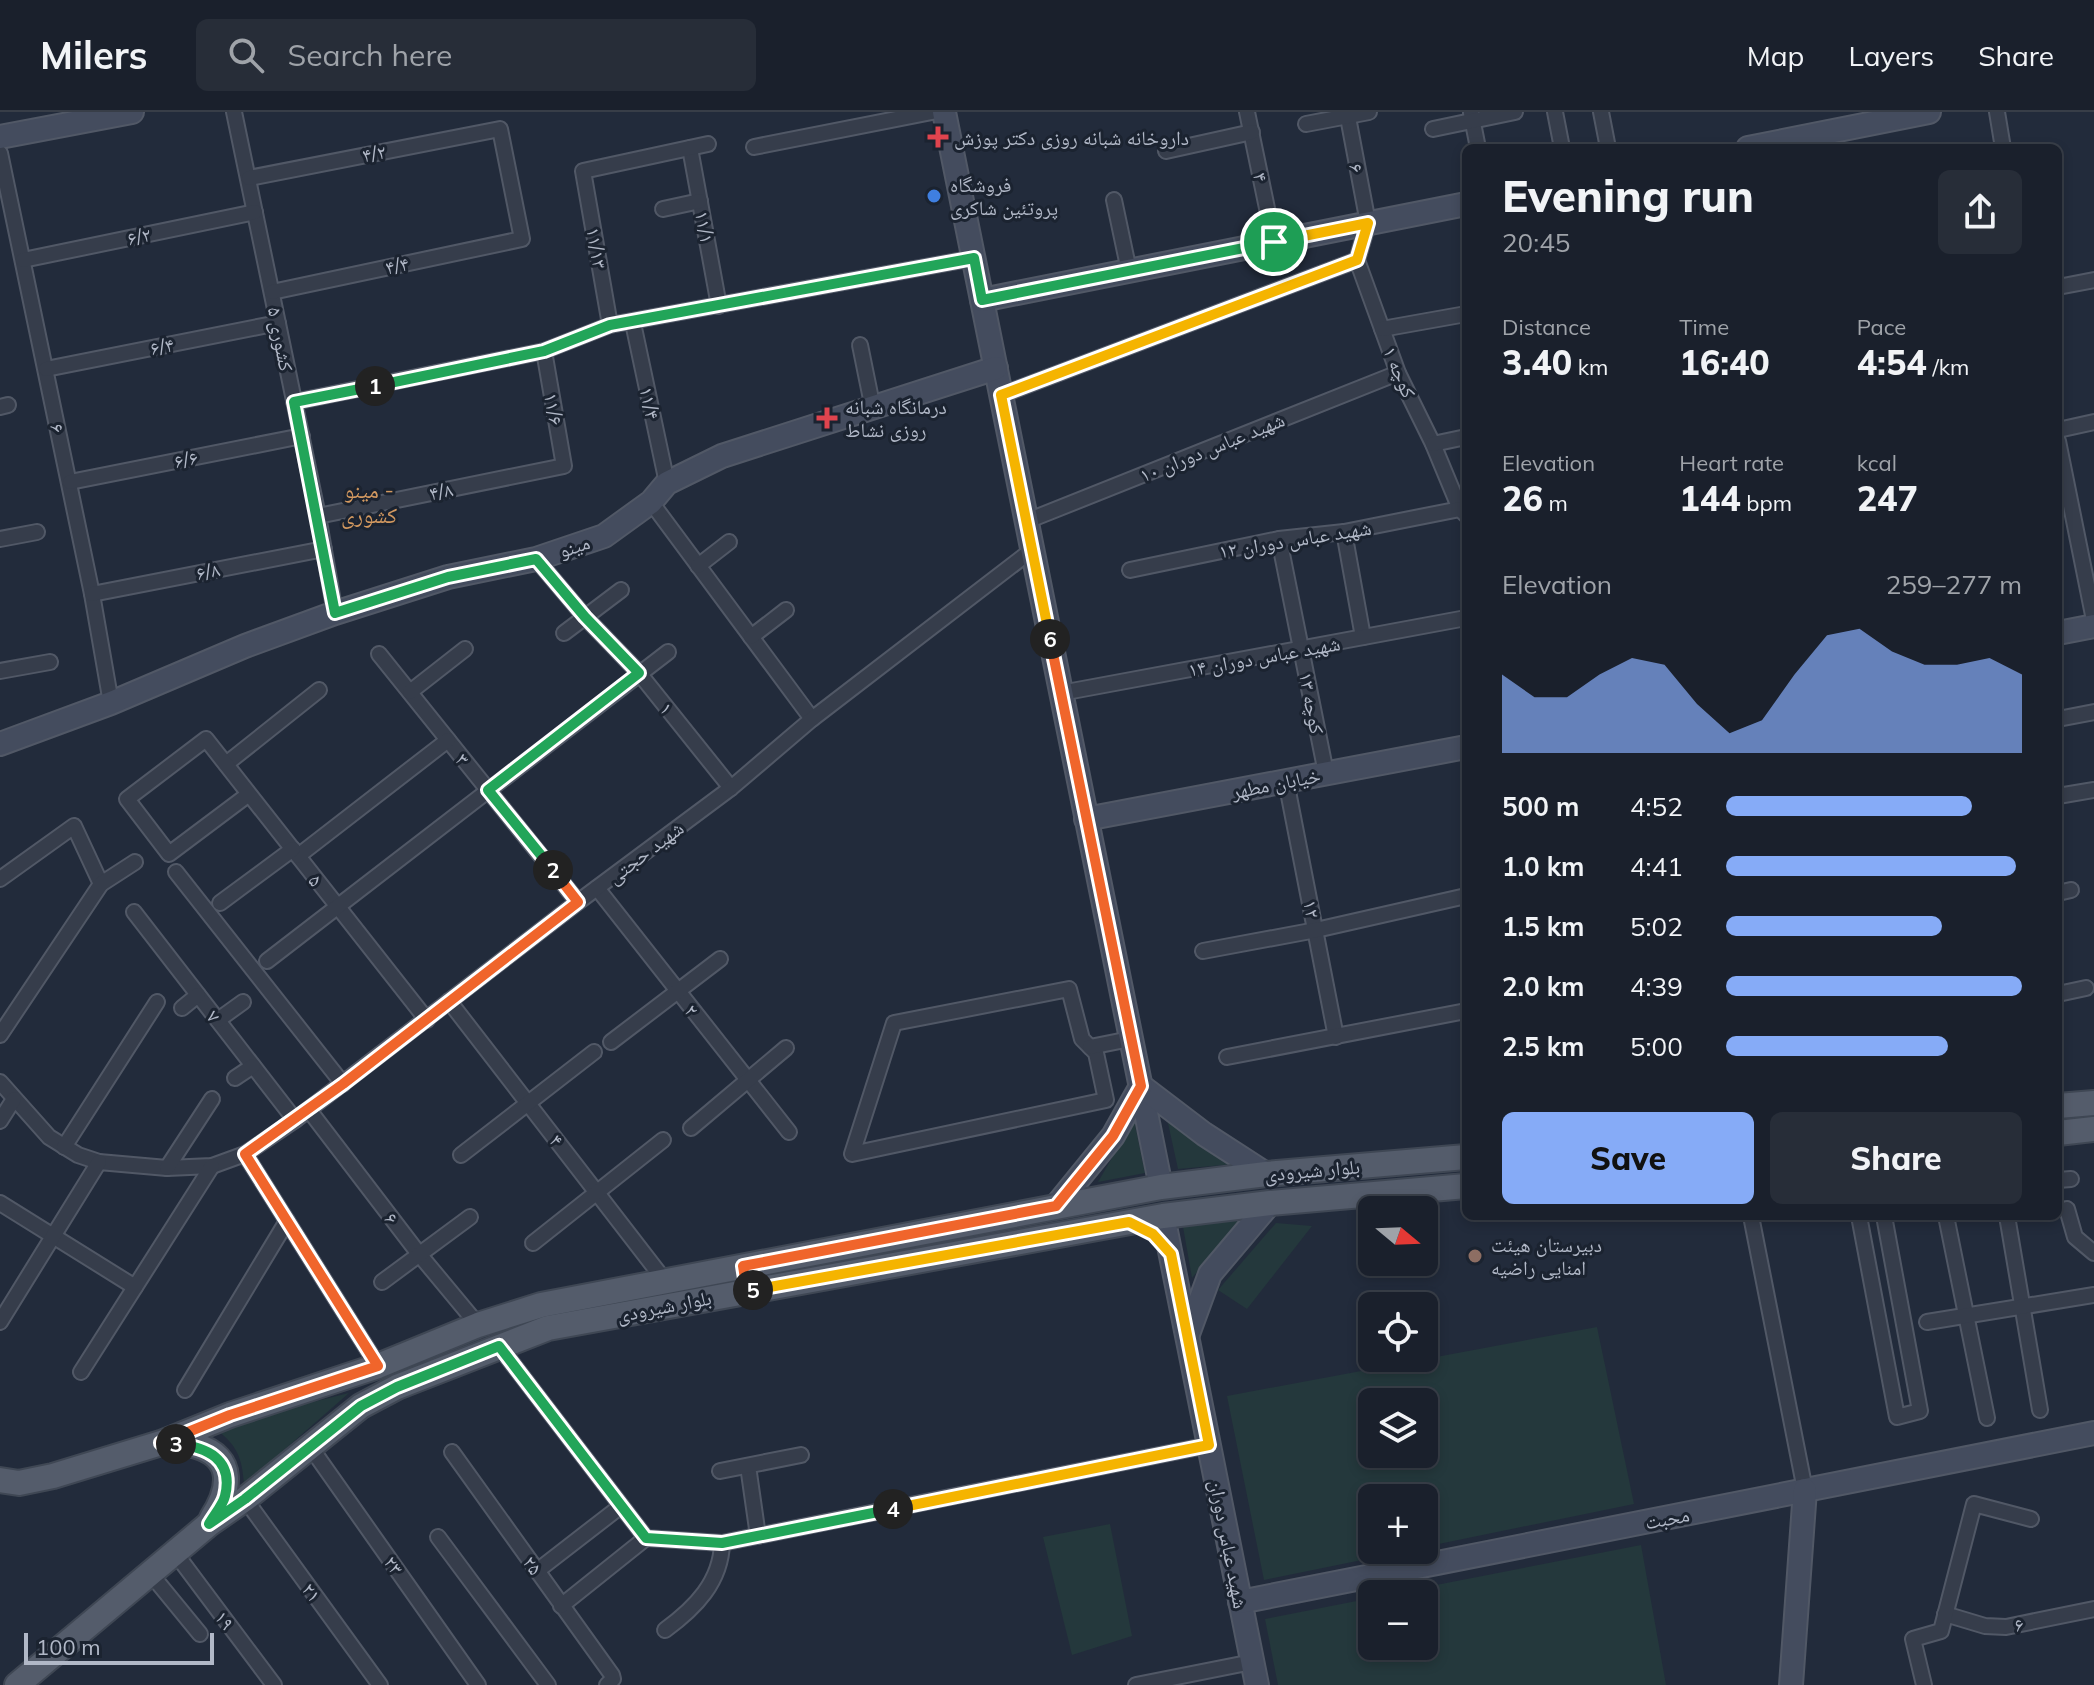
<!DOCTYPE html>
<meta charset="utf-8">
<style>
:root{--surface:#1a202c;--page:#272d38;--text:#f1f3f6;--muted:#9fa3a9;--line:#383e48;--accent:#86abf7}
body{margin:0;font-family:Mulish,"Noto Naskh Arabic",sans-serif;background:var(--page);color:var(--text);height:100vh;display:flex;flex-direction:column;font-size:30px;white-space:nowrap}
*{box-sizing:border-box;margin:0}
p{font-size:26px;color:var(--muted)}
.icon{flex:none;width:44px;height:44px;fill:none;stroke:currentColor;stroke-width:2;stroke-linecap:round;stroke-linejoin:round}
.map{position:relative;flex:1;overflow:hidden}
.details{position:absolute;left:1462px;top:32px;width:600px;height:1076px;display:flex;flex-direction:column;background:var(--surface);border-radius:12px;box-shadow:0 4px 12px #0003,0 0 0 2px var(--line)}
.details>*{flex:none}
.needle{width:52px;rotate:109deg}
.controls{position:absolute;left:1358px;top:1084px;display:grid;gap:16px}
.controls a{display:grid;place-items:center;width:80px;height:80px;border-radius:12px;background:var(--surface);box-shadow:0 4px 12px #0003,0 0 0 2px var(--line);font-size:40px}
.scale{position:absolute;left:24px;bottom:20px;width:190px;box-sizing:border-box;padding-left:8px;border:4px solid #b1b8c7;border-top:0;font-size:22px;line-height:28px;white-space:nowrap;color:#b1b8c7;-webkit-text-stroke:6px #1b2330;paint-order:stroke}
.pin{position:absolute;display:grid;place-items:center;width:68px;height:68px;color:#fff;margin:-34px;border:4px solid #fff;border-radius:50%;box-shadow:0 2px 8px #0007}
.km{position:absolute;width:40px;height:40px;margin:-20px;border-radius:50%;background:#222;color:#fff;font-size:22px;line-height:40px;text-align:center}
.round{display:grid;place-items:center;flex:none;width:84px;height:84px;border-radius:12px;background:var(--page)}
.head{display:flex;align-items:center;justify-content:space-between;height:136px;padding:0 40px}
h1{font-size:44px;font-weight:800;line-height:60px}
.figures{display:grid;grid-template-columns:repeat(3,1fr);gap:12px;height:136px;padding:8px 40px}
.figures div{display:grid;align-content:center}
.figures b{font-size:34px;font-weight:800}
.figures small{font-size:22px;font-weight:400}
.figures p{font-size:22px}
.chart{height:224px;padding:16px 40px}
.chart p{display:flex;justify-content:space-between}
.chart svg{width:100%;height:144px;margin-top:8px;fill:var(--accent);opacity:.7}
.button{display:flex;gap:16px;margin-top:auto;padding:16px 40px}
.button a{flex:1;height:92px;border-radius:12px;background:var(--accent);color:#111;font-size:32px;font-weight:800;line-height:92px;text-align:center}
.button a+a{background:var(--page);color:var(--text)}
ul{padding:0 40px;list-style:none;font-size:26px}
li{display:grid;grid-template-columns:128px 96px 1fr;align-items:center;height:60px}
li i{height:20px;border-radius:10px;background:var(--accent)}
header{display:flex;align-items:center;gap:48px;box-sizing:border-box;height:112px;padding:0 40px;background:var(--surface);border-bottom:2px solid var(--line)}
header strong{font-size:38px}
nav{display:flex;gap:44px;margin-inline-start:auto;font-size:28px}
.search{width:560px;height:72px;background:var(--page);display:flex;align-items:center;gap:20px;box-sizing:border-box;padding:0 28px;border-radius:12px;color:var(--muted);font-size:30px}
.map>svg:first-child{display:block}
.green{fill:#24383c;fill-rule:evenodd}
.lines{fill:none;stroke-linecap:round;stroke-linejoin:round}
.street-casing{stroke:#515866;stroke-width:18}
.secondary-casing{stroke:#515866;stroke-width:26}
.primary-casing{stroke:#3f4754;stroke-width:28}
.street{stroke:#363d4b;stroke-width:14}
.secondary{stroke:#444c5e;stroke-width:22}
.primary{stroke:#545c6b;stroke-width:24}
.split-1-casing{stroke:#fff;stroke-width:16}
.split-2-casing{stroke:#fff;stroke-width:16}
.split-3-casing{stroke:#fff;stroke-width:16}
.split-4-casing{stroke:#fff;stroke-width:16}
.split-5-casing{stroke:#fff;stroke-width:16}
.split-6-casing{stroke:#fff;stroke-width:16}
.split-7-casing{stroke:#fff;stroke-width:16}
.split-1{stroke:#22a559;stroke-width:10}
.split-2{stroke:#22a559;stroke-width:10}
.split-3{stroke:#f0652b;stroke-width:10}
.split-4{stroke:#22a559;stroke-width:10}
.split-5{stroke:#f5b400;stroke-width:10}
.split-6{stroke:#f0652b;stroke-width:10}
.split-7{stroke:#f5b400;stroke-width:10}
.health-dot{fill:#e0444e;stroke:#1b2330;stroke-width:3}
.shop-dot{fill:#3f7fe0;stroke:#1b2330;stroke-width:3}
.education-dot{fill:#8d6e63;stroke:#1b2330;stroke-width:3}
.labels{text-anchor:middle;dominant-baseline:central;stroke-width:6;stroke-linejoin:round;paint-order:stroke}
.poi-label{font-size:20px;fill:#b1b8c7;stroke:#1b2330;text-anchor:start}
.street-label{font-size:20px;fill:#b1b8c7;stroke:#1b2330}
.neighbourhood-label{font-size:22px;fill:#d39960;stroke:#1b2330}
</style>
<header>
<strong>Milers</strong>
<div class="search"><svg class="icon" aria-label="search" viewBox="0 0 24 24"><circle cx="10" cy="10" r="6"/><path d="M15 15l6 6"/></svg>Search here</div>
<nav><a>Map</a><a>Layers</a><a>Share</a></nav>
</header>
<div class="map">
<svg width="2094" height="1573" viewBox="0 0 2094 1573">
<rect width="100%" height="100%" fill="#222b3b"/>
<g class="green">
<polygon points="1166,1002 1235,1052 1178,1057"/>
<polygon points="1134,1008 1145,1061 1098,1070"/>
<polygon points="1243,1104 1192,1166 1182,1109"/>
<polygon points="1276,1111 1312,1114 1247,1197 1218,1178"/>
<path d="M 1597,1215 L 1634,1392 L 1424,1435 L 1424,1386 L 1372,1386 L 1372,1438 L 1411,1438 L 1264,1468 L 1227,1284 ZM 1424,1290 L 1424,1342 L 1372,1342 L 1372,1290 Z"/>
<path d="M 349,1281 L 244,1373 C 242,1344 237,1333 213,1315 Z"/>
<polygon points="1110,1412 1132,1524 1072,1543 1043,1425"/>
<polygon points="1641,1433 1666,1573 1278,1573 1265,1507 1372,1486 1372,1534 1424,1534 1424,1482 1390,1482"/>
</g>
<g class="lines">
<g class="street-casing">
<g id="street">
<polyline points="234,0 318,404 335,501"/>
<polyline points="1247,0 1274,130"/>
<polyline points="1347,0 1368,111 1357,148 1398,261 1433,332 1460,397 1466,403"/>
<polyline points="1555,0 1562,36"/>
<polyline points="1601,0 1608,36"/>
<polyline points="1997,0 2003,36"/>
<polyline points="1471,1 1478,36"/>
<polyline points="1306,12 1369,0"/>
<polyline points="1433,17 1515,0"/>
<polyline points="754,35 932,0"/>
<polyline points="690,36 719,194"/>
<polyline points="1166,39 1252,20"/>
<polyline points="0,41 92,482 111,591"/>
<polyline points="249,66 500,17 522,127 272,180"/>
<polyline points="1114,88 1129,159"/>
<polyline points="663,97 700,89"/>
<polyline points="23,148 255,100"/>
<polyline points="2058,175 2094,168"/>
<polyline points="633,211 667,371"/>
<polyline points="610,213 583,59 708,32"/>
<polyline points="1382,217 1466,202"/>
<polyline points="860,233 873,297"/>
<polyline points="46,257 278,211"/>
<polyline points="1001,283 1357,148"/>
<polyline points="294,290 544,239 610,213 974,146"/>
<polyline points="0,295 8,293"/>
<polyline points="2058,318 2094,310"/>
<polyline points="2058,329 2094,508"/>
<polyline points="1433,332 1466,325"/>
<polyline points="70,370 302,324"/>
<polyline points="651,390 812,607"/>
<polyline points="318,404 564,354 544,239"/>
<polyline points="1027,409 1398,261"/>
<polyline points="1344,420 1363,525"/>
<polyline points="0,427 37,420"/>
<polyline points="1279,427 1326,661"/>
<polyline points="536,447 585,505 639,561 731,676"/>
<polyline points="698,454 729,430"/>
<polyline points="1130,458 1279,427 1344,420 1460,397"/>
<polyline points="92,482 324,437"/>
<polyline points="564,521 621,478"/>
<polyline points="751,525 786,498"/>
<polyline points="379,542 578,790"/>
<polyline points="0,559 50,550"/>
<polyline points="410,580 465,537"/>
<polyline points="1061,581 1466,506"/>
<polyline points="2058,607 2094,600"/>
<polyline points="226,652 319,578"/>
<polyline points="1286,669 1336,925"/>
<polyline points="249,682 169,742 127,687 206,627 427,908"/>
<polyline points="2058,684 2094,678"/>
<polyline points="298,744 448,628"/>
<polyline points="176,760 343,972"/>
<polyline points="0,767 74,714 101,772"/>
<polyline points="597,776 789,1020"/>
<polyline points="2058,781 2071,778"/>
<polyline points="220,791 293,737"/>
<polyline points="134,800 295,1008"/>
<polyline points="1203,839 1316,818 1466,784"/>
<polyline points="267,849 668,540"/>
<polygon points="1069,877 1082,927 1096,941 1106,988 852,1042 894,911"/>
<polyline points="2058,882 2086,876"/>
<polyline points="449,889 665,1169"/>
<polyline points="182,896 198,883"/>
<polyline points="218,908 243,890"/>
<polyline points="0,923 101,772 135,750"/>
<polyline points="611,930 720,847"/>
<polyline points="1090,935 1130,927"/>
<polyline points="1227,945 1466,899"/>
<polyline points="235,966 253,954"/>
<polyline points="0,970 49,1025 78,1043 99,1050 167,1056 212,1054 245,1042 295,1008 578,790 731,676 812,607 1032,438"/>
<polyline points="309,998 419,1142 478,1213"/>
<polyline points="0,1009 14,987"/>
<polyline points="691,1016 786,936"/>
<polyline points="64,1035 157,890"/>
<polyline points="245,1042 378,1254"/>
<polyline points="461,1043 594,940"/>
<polyline points="167,1056 212,987"/>
<polyline points="2058,1068 2071,1067"/>
<polyline points="0,1091 135,1175"/>
<polyline points="2067,1097 2075,1125 2094,1141"/>
<polyline points="1751,1104 1805,1378"/>
<polyline points="1859,1104 1897,1305 1920,1299 1884,1104"/>
<polyline points="1946,1104 1987,1306"/>
<polyline points="2007,1104 2040,1298"/>
<polyline points="533,1131 663,1028"/>
<polyline points="382,1170 470,1105"/>
<polyline points="0,1210 99,1050"/>
<polyline points="1927,1210 2094,1183"/>
<polyline points="499,1234 646,1426 722,1431 1209,1333"/>
<polyline points="81,1260 212,1054"/>
<polyline points="185,1278 287,1109"/>
<polyline points="309,1333 478,1573"/>
<polyline points="452,1340 612,1563 613,1567 607,1573"/>
<polyline points="748,1354 758,1424"/>
<polyline points="720,1359 801,1343"/>
<polyline points="245,1387 380,1573"/>
<polyline points="438,1425 548,1573"/>
<polyline points="176,1442 274,1573"/>
<polyline points="537,1459 621,1394"/>
<polyline points="150,1461 200,1522"/>
<polyline points="561,1494 646,1426"/>
<polyline points="1945,1502 1985,1514 2006,1515 2094,1497"/>
<path d="M 665,1518 C 695,1496 721,1470 722,1431"/>
<polyline points="1136,1573 1252,1550"/>
<polyline points="1924,1573 1913,1527 1941,1519 1974,1392 2031,1407"/>
</g>
</g>
<g class="secondary-casing">
<g id="secondary">
<polyline points="944,0 1161,1075"/>
<polyline points="0,25 132,0"/>
<polyline points="1748,36 1929,0"/>
<polyline points="982,188 1466,92"/>
<polyline points="2058,521 2094,514"/>
<polyline points="0,632 111,591 245,534 335,501 448,465 536,447 604,424 651,390 667,371 722,344 996,256"/>
<polyline points="1086,707 1466,635"/>
<polyline points="1141,974 1204,1022 1266,1062"/>
<polyline points="1056,1094 1113,1024 1141,974"/>
<polyline points="1163,1104 1257,1573"/>
<polyline points="1188,1222 1210,1162 1270,1091"/>
<polyline points="1240,1490 2094,1321"/>
<polyline points="1791,1573 1805,1378"/>
</g>
</g>
<g class="primary-casing">
<g id="primary">
<polyline points="2058,994 2094,991"/>
<polyline points="2058,1021 2094,1017"/>
<path d="M 164,1331 C 174,1332 187,1331 197,1334 C 236,1346 230,1378 212,1406"/>
<polyline points="0,1368 19,1371 53,1364 161,1331 230,1303 378,1254 478,1213 541,1193 1161,1075 1266,1062 1466,1045"/>
<polyline points="17,1573 209,1412 245,1387 361,1294 397,1275 548,1216 1163,1104 1270,1091 1466,1074"/>
</g>
</g>
<use href="#street" class="street"/>
<use href="#secondary" class="secondary"/>
<use href="#primary" class="primary"/>
</g>
<g class="lines">
<g class="split-1-casing">
<polyline id="split-1" points="375,274 544,239 610,213 974,146 982,188 1274,130"/>
</g>
<g class="split-2-casing">
<polyline id="split-2" points="375,274 294,290 335,501 448,465 536,447 585,505 639,561 488,678 553,758"/>
</g>
<g class="split-3-casing">
<polyline id="split-3" points="176,1332 161,1331 230,1303 378,1254 245,1042 343,972 578,790 553,758"/>
</g>
<g class="split-4-casing">
<path id="split-4" d="M 176,1332 C 207,1335 234,1347 225,1384 C 223,1393 214,1403 209,1412 L 245,1387 L 361,1294 L 397,1275 L 499,1234 L 646,1426 L 722,1431 L 893,1397"/>
</g>
<g class="split-5-casing">
<polyline id="split-5" points="753,1178 1129,1110 1153,1122 1171,1142 1209,1333 893,1397"/>
</g>
<g class="split-6-casing">
<polyline id="split-6" points="753,1178 747,1179 743,1154 1056,1094 1113,1024 1141,974 1050,527"/>
</g>
<g class="split-7-casing">
<polyline id="split-7" points="1050,527 1001,283 1357,148 1368,111 1274,130"/>
</g>
<use href="#split-1" class="split-1"/>
<use href="#split-2" class="split-2"/>
<use href="#split-3" class="split-3"/>
<use href="#split-4" class="split-4"/>
<use href="#split-5" class="split-5"/>
<use href="#split-6" class="split-6"/>
<use href="#split-7" class="split-7"/>
</g>
<g class="health-dot">
<path d="M934 13h8v8h8v8h-8v8h-8v-8h-8v-8h8z"/>
<path d="M823 294h8v8h8v8h-8v8h-8v-8h-8v-8h8z"/>
</g>
<circle class="shop-dot" cx="934" cy="84" r="8"/>
<circle class="education-dot" cx="1475" cy="1144" r="8"/>
<g class="labels">
<g class="poi-label">
<text x="954" y="25">داروخانه شبانه روزی دکتر پوزش</text>
<text x="950" y="72">فروشگاه<tspan x="950" dy="23">پروتئین شاکری</tspan></text>
<text x="845" y="294">درمانگاه شبانه<tspan x="845" dy="23">روزی نشاط</tspan></text>
<text x="1491" y="1132">دبیرستان هیئت<tspan x="1491" dy="23">امنایی راضیه</tspan></text>
</g>
<g class="street-label">
<text transform="translate(374 41) rotate(-11)">۴/۲</text>
<text transform="translate(1357 56) rotate(79)">۶</text>
<text transform="translate(1261 65) rotate(79)">۴</text>
<text transform="translate(705 115) rotate(80)">۱۱/۱</text>
<text transform="translate(139 124) rotate(-12)">۶/۲</text>
<text transform="translate(597 136) rotate(80)">۱۱/۱۳</text>
<text transform="translate(397 153) rotate(-12)">۴/۴</text>
<text transform="translate(281 227) rotate(79)">کشوری ۵</text>
<text transform="translate(162 234) rotate(-11)">۶/۴</text>
<text transform="translate(1400 260) rotate(67)">کوچه ۱</text>
<text transform="translate(650 291) rotate(78)">۱۱/۴</text>
<text transform="translate(554 297) rotate(80)">۱۱/۶</text>
<text transform="translate(58 316) rotate(78)">۶</text>
<text transform="translate(1212 335) rotate(-22)">شهید عباس دوران ۱۰</text>
<text transform="translate(186 347) rotate(-11)">۶/۶</text>
<text transform="translate(441 379) rotate(-11)">۴/۸</text>
<text transform="translate(1295 427) rotate(-9)">شهید عباس دوران ۱۲</text>
<text transform="translate(574 434) rotate(-19)">مینو</text>
<text transform="translate(208 459) rotate(-11)">۶/۸</text>
<text transform="translate(1264 544) rotate(-10)">شهید عباس دوران ۱۴</text>
<text transform="translate(1312 591) rotate(79)">کوچه ۱۳</text>
<text transform="translate(667 596) rotate(51)">۱</text>
<text transform="translate(463 647) rotate(51)">۳</text>
<text transform="translate(1276 671) rotate(-11)">خیابان مطهر</text>
<text transform="translate(645 740) rotate(-37)">شهید حجتی</text>
<text transform="translate(316 768) rotate(52)">۵</text>
<text transform="translate(1312 797) rotate(79)">۱۲</text>
<text transform="translate(692 898) rotate(52)">۲</text>
<text transform="translate(214 904) rotate(52)">۷</text>
<text transform="translate(557 1028) rotate(52)">۴</text>
<text transform="translate(1312 1058) rotate(-5)">بلوار شیرودی</text>
<text transform="translate(392 1106) rotate(53)">۶</text>
<text transform="translate(664 1194) rotate(-11)">بلوار شیرودی</text>
<text transform="translate(1667 1406) rotate(-11)">محبت</text>
<text transform="translate(1229 1432) rotate(79)">شهید عباس دوران</text>
<text transform="translate(394 1453) rotate(55)">۲۳</text>
<text transform="translate(533 1453) rotate(55)">۲۵</text>
<text transform="translate(312 1480) rotate(54)">۲۱</text>
<text transform="translate(225 1508) rotate(53)">۱۹</text>
<text transform="translate(2019 1512) rotate(-11)">۶</text>
</g>
<g class="neighbourhood-label">
<text x="369" y="378">مینو -<tspan x="369" dy="25">کشوری</tspan></text>
</g>
</g>
</svg>
<div class="controls">
<a><svg class="needle" viewBox="-14 -14 28 28"><path d="M0-13l5 13h-10z" fill="#e53935"/><path d="M0 13l5-13h-10z" fill="#9fa3a9"/></svg></a>
<a><svg class="icon" aria-label="locate" viewBox="0 0 24 24"><circle cx="12" cy="12" r="6"/><path d="M12 2v4M12 18v4M2 12h4M18 12h4"/></svg></a>
<a><svg class="icon" aria-label="layers" viewBox="0 0 24 24"><path d="M12 4l9 5-9 5-9-5zM3 14l9 5 9-5"/></svg></a>
<a>+</a>
<a>−</a>
</div>
<div class="scale">100 m</div>
<div class="pin" style="left:1274px;top:130px;background:#1e9e55"><svg class="icon" aria-label="arrive" viewBox="0 0 24 24"><path d="M6 21V4h12l-3 4 3 4H6"/></svg></div>
<b class="km" style="left:375px;top:274px">1</b>
<b class="km" style="left:553px;top:758px">2</b>
<b class="km" style="left:176px;top:1332px">3</b>
<b class="km" style="left:893px;top:1397px">4</b>
<b class="km" style="left:753px;top:1178px">5</b>
<b class="km" style="left:1050px;top:527px">6</b>
<section class="details">
<div class="head"><div><h1>Evening run</h1><p>20:45</p></div><a class="round"><svg class="icon" aria-label="share" viewBox="0 0 24 24"><path d="M12 15V3M7 8l5-5 5 5M5 13v7h14v-7"/></svg></a></div>
<div class="figures">
<div><p>Distance</p><b>3.40<small> km</small></b></div>
<div><p>Time</p><b>16:40</b></div>
<div><p>Pace</p><b>4:54<small> /km</small></b></div>
</div>
<div class="figures">
<div><p>Elevation</p><b>26<small> m</small></b></div>
<div><p>Heart rate</p><b>144<small> bpm</small></b></div>
<div><p>kcal</p><b>247</b></div>
</div>
<div class="chart"><p><span>Elevation</span>259–277 m</p>
<svg viewBox="0 0 160 44" preserveAspectRatio="none"><path d="M0 44V20L10 27L20 27L30 20L40 15L50 17L60 29L70 38L80 34L90 20L100 8L110 6L120 13L130 17L140 17L150 15L160 20V44z"/></svg>
</div>
<ul>
<li><b>500 m</b>4:52<i style="width:83%"></i></li>
<li><b>1.0 km</b>4:41<i style="width:98%"></i></li>
<li><b>1.5 km</b>5:02<i style="width:73%"></i></li>
<li><b>2.0 km</b>4:39<i style="width:100%"></i></li>
<li><b>2.5 km</b>5:00<i style="width:75%"></i></li>
</ul>
<div class="button"><a>Save</a><a>Share</a></div>
</section>
</div>
